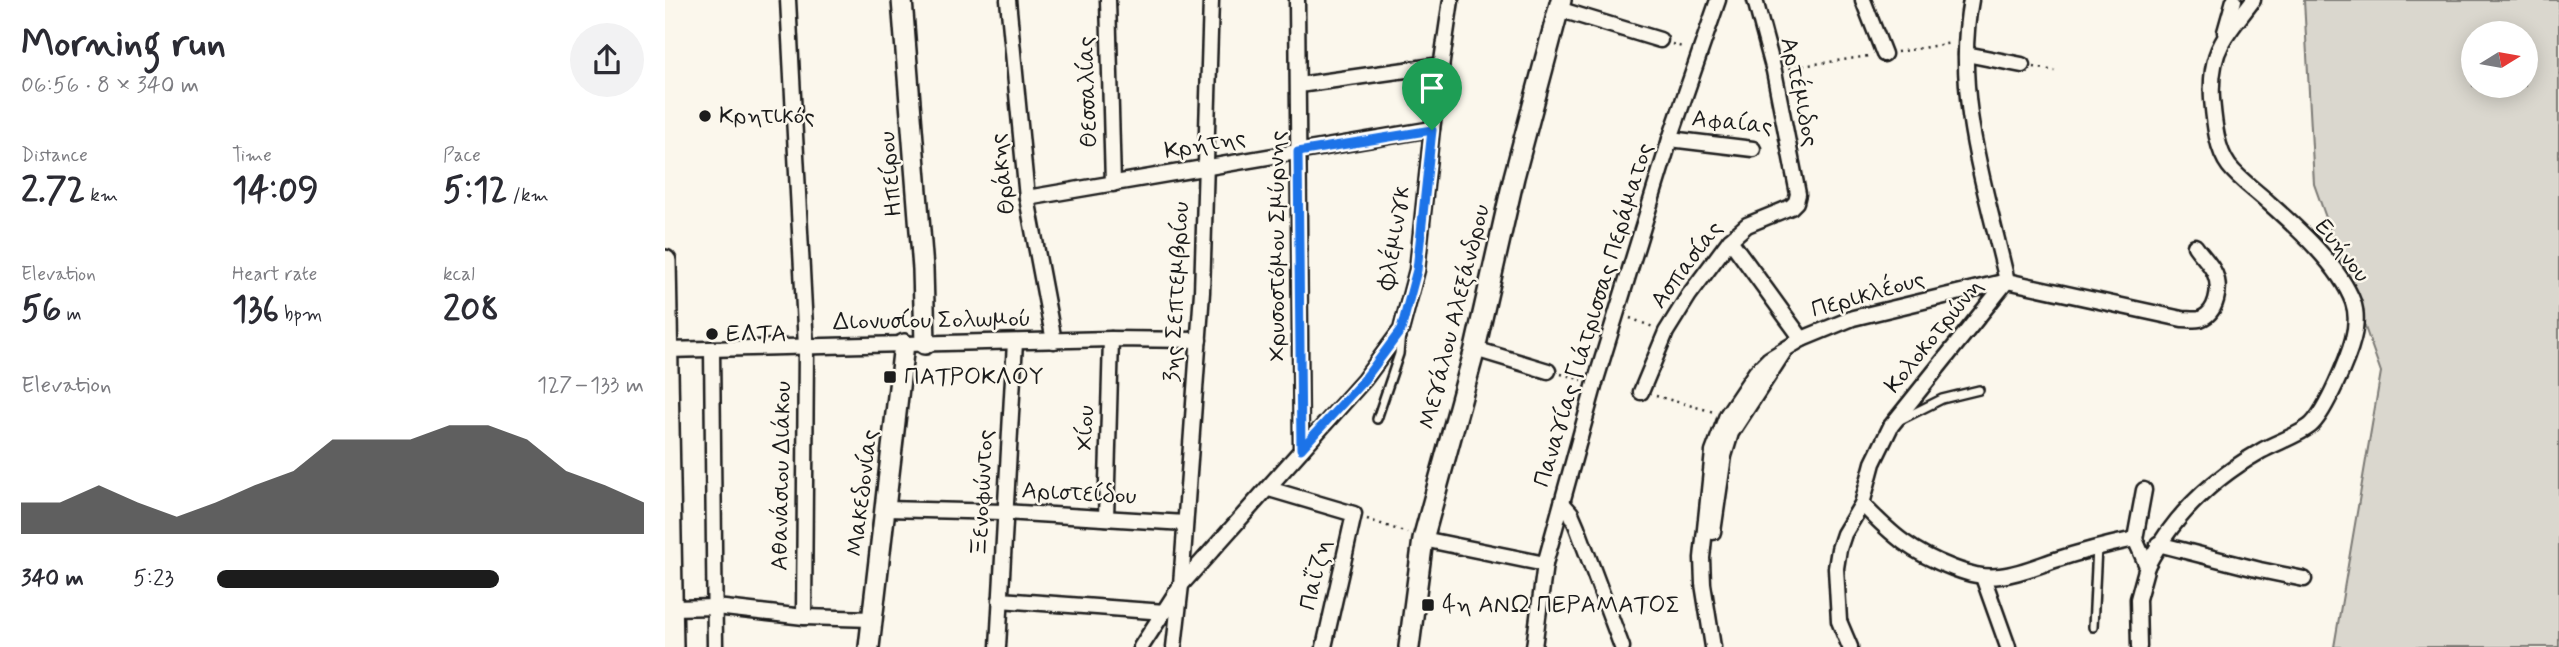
<!DOCTYPE html>
<meta charset="utf-8">
<style>
:root{--surface:#fff;--page:#f2f2f3;--text:#2b2b33;--muted:#7c7c81;--accent:#1c1c1c}
body{margin:0;font-family:Mynerve,sans-serif;background:var(--page);color:var(--text);height:100vh;display:flex;flex-direction:column;font-size:26px;white-space:nowrap}
*{box-sizing:border-box;margin:0}
p{font-size:23px;color:var(--muted)}
.icon{flex:none;width:38px;height:38px;fill:none;stroke:currentColor;stroke-width:2;stroke-linecap:round;stroke-linejoin:round}
.map{position:relative;flex:1;overflow:hidden}
.panel{display:flex;flex-direction:column;background:var(--surface);width:665px}
.panel>*{flex:none}
.needle{width:46px;rotate:79deg}
.tools{position:absolute;left:1796px;top:21px;display:grid;gap:14px}
.tools a{display:grid;place-items:center;width:77px;height:77px;border-radius:50%;background:var(--surface);box-shadow:0 4px 18px #0003;font-size:35px}
.pin{position:absolute;display:grid;place-items:center;width:60px;height:60px;color:#fff;margin:-72px -30px;border-radius:50% 50% 50% 0;rotate:-45deg;box-shadow:0 0 7px #0007}
.pin .icon{rotate:45deg}
.round{display:grid;place-items:center;flex:none;width:74px;height:74px;border-radius:37px;background:var(--page)}
.overview{display:flex;align-items:center;justify-content:space-between;height:119px;padding:0 21px}
h1{font-size:38px;font-weight:800;line-height:52px}
.figures{display:grid;grid-template-columns:repeat(3,1fr);gap:10px;height:119px;padding:7px 21px}
.figures div{display:grid;align-content:center}
.figures b{font-size:35px;font-weight:800}
.figures small{font-size:19px;font-weight:400}
.figures p{font-size:19px}
.chart{height:196px;padding:14px 21px}
.chart p{display:flex;justify-content:space-between}
.chart svg{width:100%;height:126px;margin-top:7px;fill:var(--accent);opacity:.7}
ul{padding:0 21px;list-style:none;font-size:23px}
li{display:grid;grid-template-columns:112px 84px 1fr;align-items:center;height:52px}
li i{height:18px;border-radius:9px;background:var(--accent)}
main{display:flex;flex:1;min-height:0}
.map>svg:first-child{display:block}
.grass{fill:#dad7ce;stroke:#7b7a75;stroke-width:2;fill-rule:evenodd}
.lines{fill:none;stroke-linecap:round;stroke-linejoin:round}
.lane-casing{stroke:#1c1c1c;stroke-width:12}
.street-casing{stroke:#1c1c1c;stroke-width:19}
.secondary-casing{stroke:#1c1c1c;stroke-width:24}
.primary-casing{stroke:#1c1c1c;stroke-width:26}
.path{stroke:#1c1c1c;stroke-width:2.5;stroke-dasharray:2 5;stroke-linecap:butt}
.lane{stroke:#fbf7ec;stroke-width:7}
.street{stroke:#fbf7ec;stroke-width:14}
.secondary{stroke:#fbf7ec;stroke-width:19}
.primary{stroke:#fbf7ec;stroke-width:21}
.route-casing{stroke:#fff;stroke-width:14}
.route{stroke:#1a73e8;stroke-width:9}
.poi-dot{fill:#1c1c1c;stroke:#fbf7ec;stroke-width:2.5}
.labels{text-anchor:middle;dominant-baseline:central;stroke-width:5;stroke-linejoin:round;paint-order:stroke}
.street-label{font-size:24px;fill:#1c1c1c;stroke:#fbf7ec}
.poi-label{font-size:24px;fill:#1c1c1c;stroke:#fbf7ec;text-anchor:start}
</style>
<main>
<section class="panel">
<div class="overview"><div><h1>Morning run</h1><p>06:56 · 8 × 340 m</p></div><a class="round"><svg class="icon" aria-label="share" viewBox="0 0 24 24"><path d="M12 15V3M7 8l5-5 5 5M5 13v7h14v-7"/></svg></a></div>
<div class="figures">
<div><p>Distance</p><b>2.72<small> km</small></b></div>
<div><p>Time</p><b>14:09</b></div>
<div><p>Pace</p><b>5:12<small> /km</small></b></div>
</div>
<div class="figures">
<div><p>Elevation</p><b>56<small> m</small></b></div>
<div><p>Heart rate</p><b>136<small> bpm</small></b></div>
<div><p>kcal</p><b>208</b></div>
</div>
<div class="chart"><p><span>Elevation</span>127–133 m</p>
<svg viewBox="0 0 160 44" preserveAspectRatio="none"><path d="M0 44V33L10 33L20 27L30 33L40 38L50 33L60 27L70 22L80 11L90 11L100 11L110 6L120 6L130 11L140 22L150 27L160 33V44z"/></svg>
</div>
<ul>
<li><b>340 m</b>5:23<i style="width:66%"></i></li>
</ul>
</section>
<div class="map">
<svg width="1894" height="647" viewBox="0 0 1894 647">
<rect width="100%" height="100%" fill="#fbf7ec"/>
<filter id="ink" filterUnits="userSpaceOnUse"><feTurbulence type="fractalNoise" baseFrequency=".0143" numOctaves="2"/><feDisplacementMap in="SourceGraphic" scale="14" xChannelSelector="R" yChannelSelector="G"/><feConvolveMatrix kernelMatrix="1 2 1 2 8 2 1 2 1" color-interpolation-filters="sRGB"/></filter>
<g filter="url(#ink)">
<path class="grass" d="M 1639,0 L 1894,0 L 1894,647 L 1669,647 L 1716,372 L 1649,184 ZM 1808,33 L 1860,33 L 1860,86 L 1808,86 Z"/>
<g class="lines">
<g class="lane-casing">
<g id="lane">
<polyline points="712,419 734,354 736,334"/>
<polyline points="1235,420 1277,399 1314,390"/>
<polyline points="1428,627 1432,547"/>
</g>
</g>
<g class="street-casing">
<g id="street">
<polyline points="123,0 141,347 139,617"/>
<polyline points="343,0 362,198 389,341"/>
<polyline points="443,0 448,184"/>
<polyline points="632,0 636,449"/>
<polyline points="1198,0 1219,54"/>
<polyline points="893,9 995,40"/>
<polyline points="1560,32 1569,0"/>
<polyline points="1301,54 1357,65"/>
<polyline points="634,85 776,65"/>
<polyline points="1005,139 1088,149"/>
<polyline points="362,198 767,129"/>
<polyline points="1065,240 1137,339"/>
<polyline points="47,349 50,647"/>
<polyline points="810,349 883,371"/>
<polyline points="1,350 446,339 534,340"/>
<polyline points="976,392 1001,332 1024,295 1065,240 1082,225 1126,207 1131,202 1133,194 1109,71 1090,0"/>
<polyline points="604,489 689,514 659,647"/>
<polyline points="897,503 906,513 912,527 957,647"/>
<path d="M 1197,504 C 1228,536 1246,552 1288,568 C 1304,574 1318,578 1335,576 C 1353,574 1370,567 1387,561 C 1414,552 1441,545 1470,539 L 1482,566 L 1473,599 L 1474,647"/>
<polyline points="221,509 339,512 520,523"/>
<polyline points="441,518 446,339"/>
<polyline points="1048,532 1059,456 1066,433 1120,350"/>
<polyline points="758,539 880,564"/>
<polyline points="1470,539 1479,490"/>
<polyline points="1493,544 1595,570 1639,579"/>
<path d="M 1482,566 C 1508,516 1547,479 1596,451 C 1610,443 1637,434 1647,424 C 1661,410 1683,359 1688,339 C 1691,327 1692,313 1688,302 C 1675,266 1631,227 1603,202 C 1590,190 1574,179 1564,166 C 1551,149 1549,120 1547,99 C 1546,80 1547,61 1557,43 C 1565,28 1578,14 1588,0"/>
<polyline points="1318,577 1343,647"/>
<polyline points="335,600 500,612"/>
<polyline points="6,608 51,607 139,617 207,619"/>
<polyline points="333,647 350,342"/>
<polyline points="476,647 516,585 699,380 736,330 752,270 767,129 786,0"/>
<polyline points="509,647 516,585 537,292 546,0"/>
<polyline points="869,647 880,564 930,383 1005,139 1053,0"/>
<path d="M 1048,647 L 1038,584 L 1037,558 L 1048,452 L 1062,415 L 1091,372 L 1104,359 L 1137,339 L 1188,318 L 1342,281 L 1517,319 C 1523,319 1530,320 1535,319 C 1552,313 1556,288 1550,274 C 1546,264 1536,255 1530,246"/>
<path d="M 1185,647 L 1174,621 L 1171,568 L 1174,549 L 1179,534 L 1197,504 L 1208,463 L 1226,426 L 1342,281 C 1321,189 1288,95 1306,0"/>
</g>
</g>
<g class="secondary-casing">
<g id="secondary">
<polyline points="237,0 258,269 260,344"/>
<polyline points="204,647 239,344"/>
<polyline points="744,647 758,539 810,349 849,177 896,0"/>
</g>
</g>
<g class="primary-casing">
<polyline id="primary" points="0,261 7,647"/>
</g>
<g class="path">
<polyline points="1007,44 1020,48"/>
<polyline points="1232,52 1287,43"/>
<polyline points="1369,67 1390,71"/>
<polyline points="1124,68 1204,56"/>
<polyline points="965,318 988,327"/>
<polyline points="896,374 917,380"/>
<polyline points="991,396 1049,412"/>
<polyline points="702,519 742,533"/>
</g>
<use href="#lane" class="lane"/>
<use href="#street" class="street"/>
<use href="#secondary" class="secondary"/>
<use href="#primary" class="primary"/>
</g>
</g>
<g class="lines" filter="url(#ink)">
<g class="route-casing">
<polygon id="route" points="767,130 752,270 736,330 699,380 636,449 633,152"/>
</g>
<use href="#route" class="route"/>
</g>
<g class="poi-dot">
<circle cx="40" cy="116" r="7"/>
<circle cx="47" cy="334" r="7"/>
<rect x="218" y="370" width="14" height="14" rx="3.5"/>
<rect x="756" y="598" width="14" height="14" rx="3.5"/>
</g>
<g class="labels">
<g class="street-label">
<text transform="translate(423 92) rotate(-92)">Θεσσαλίας</text>
<text transform="translate(1134 92) rotate(78)">Αρτέμιδος</text>
<text transform="translate(1067 123) rotate(6)">Αφαίας</text>
<text transform="translate(540 145) rotate(-10)">Κρήτης</text>
<text transform="translate(226 174) rotate(-95)">Ηπείρου</text>
<text transform="translate(338 174) rotate(-97)">Θράκης</text>
<text transform="translate(730 238) rotate(-81)">Φλέμινγκ</text>
<text transform="translate(612 246) rotate(-90)">Χρυσοστόμου Σμύρνης</text>
<text transform="translate(1677 251) rotate(52)">Ευήνου</text>
<text transform="translate(1022 265) rotate(-53)">Ασπασίας</text>
<text transform="translate(512 292) rotate(-87)">3ης Σεπτεμβρίου</text>
<text transform="translate(1203 295) rotate(-16)">Περικλέους</text>
<text transform="translate(929 315) rotate(-73)">Παναγίας Γιάτρισσας Περάματος</text>
<text transform="translate(790 317) rotate(-76)">Μεγάλου Αλεξάνδρου</text>
<text transform="translate(267 321) rotate(-1)">Διονυσίου Σολωμού</text>
<text transform="translate(1269 336) rotate(-51)">Κολοκοτρώνη</text>
<text transform="translate(421 428) rotate(-88)">Χίου</text>
<text transform="translate(117 476) rotate(-89)">Αθανάσιου Διάκου</text>
<text transform="translate(198 493) rotate(-83)">Μακεδονίας</text>
<text transform="translate(318 493) rotate(-87)">Ξενοφώντος</text>
<text transform="translate(414 494) rotate(3)">Αριστείδου</text>
<text transform="translate(651 575) rotate(-77)">Παΐζη</text>
</g>
<g class="poi-label">
<text x="54" y="116">Κρητικός</text>
<text x="61" y="334">ΕΛΤΑ</text>
<text x="239" y="377">ΠΑΤΡΟΚΛΟΥ</text>
<text x="777" y="605">4η ΑΝΩ ΠΕΡΑΜΑΤΟΣ</text>
</g>
</g>
</svg>
<div class="tools">
<a><svg class="needle" viewBox="-14 -14 28 28"><path d="M0-13l5 13h-10z" fill="#e53935"/><path d="M0 13l5-13h-10z" fill="#7c7c81"/></svg></a>
</div>
<div class="pin" style="left:767px;top:130px;background:#1e9e55"><svg class="icon" aria-label="arrive" viewBox="0 0 24 24"><path d="M6 21V4h12l-3 4 3 4H6"/></svg></div>
</div>
</main>
